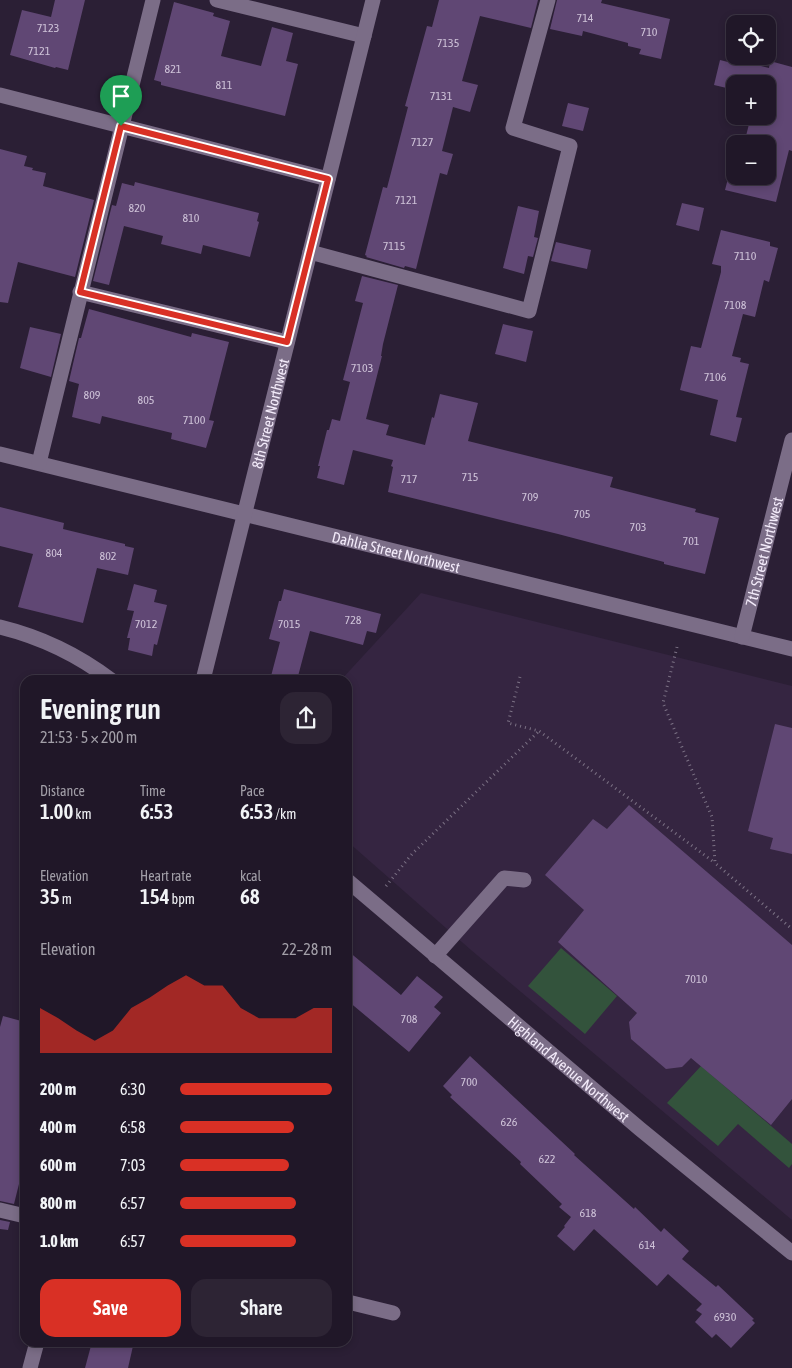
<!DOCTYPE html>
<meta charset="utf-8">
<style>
:root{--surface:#201728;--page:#2d2434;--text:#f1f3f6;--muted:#a29fa8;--line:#3d3645;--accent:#d93025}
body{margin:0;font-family:"Asap Condensed",sans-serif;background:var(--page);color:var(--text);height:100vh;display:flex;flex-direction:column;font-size:19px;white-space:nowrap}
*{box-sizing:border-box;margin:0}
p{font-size:16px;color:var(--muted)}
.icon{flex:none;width:28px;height:28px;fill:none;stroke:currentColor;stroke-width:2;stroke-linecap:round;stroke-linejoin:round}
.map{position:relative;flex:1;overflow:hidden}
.sheet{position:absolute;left:20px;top:675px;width:332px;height:672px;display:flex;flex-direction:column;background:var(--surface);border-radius:15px;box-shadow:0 2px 8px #0003,0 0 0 1px var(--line)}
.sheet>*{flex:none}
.controls{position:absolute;left:726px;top:15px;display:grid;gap:10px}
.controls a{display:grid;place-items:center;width:50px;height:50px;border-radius:10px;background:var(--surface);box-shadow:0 2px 8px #0003,0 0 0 1px var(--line);font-size:25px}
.pin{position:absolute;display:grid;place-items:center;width:42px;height:42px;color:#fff;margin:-51px -21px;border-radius:50% 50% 50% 0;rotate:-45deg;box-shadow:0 0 5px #0007}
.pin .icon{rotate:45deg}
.round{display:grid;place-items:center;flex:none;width:52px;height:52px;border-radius:15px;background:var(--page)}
.summary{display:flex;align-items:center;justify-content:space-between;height:85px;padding:0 20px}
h1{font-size:28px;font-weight:600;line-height:38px}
.figures{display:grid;grid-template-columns:repeat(3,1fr);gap:8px;height:85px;padding:5px 20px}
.figures div{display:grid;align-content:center}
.figures b{font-size:21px;font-weight:600}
.figures small{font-size:14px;font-weight:400}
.figures p{font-size:14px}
.chart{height:140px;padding:10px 20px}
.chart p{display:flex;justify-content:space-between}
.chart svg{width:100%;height:90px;margin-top:5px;fill:var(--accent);opacity:.7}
.primary-button{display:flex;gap:10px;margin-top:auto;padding:10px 20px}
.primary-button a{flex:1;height:58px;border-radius:15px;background:var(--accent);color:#fff;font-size:20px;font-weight:600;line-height:58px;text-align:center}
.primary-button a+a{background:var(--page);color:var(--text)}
ul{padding:0 20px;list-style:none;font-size:16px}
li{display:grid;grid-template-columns:80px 60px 1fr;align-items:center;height:38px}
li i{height:12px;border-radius:6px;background:var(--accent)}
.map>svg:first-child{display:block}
.built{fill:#352541}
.green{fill:#33533c}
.building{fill:#604774}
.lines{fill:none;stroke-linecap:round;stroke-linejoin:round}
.path{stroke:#7c7285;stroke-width:3;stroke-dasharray:1 4;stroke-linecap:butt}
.minor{stroke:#7b6d87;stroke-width:15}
.route-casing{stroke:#fff;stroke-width:10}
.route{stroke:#d93025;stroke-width:6}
.labels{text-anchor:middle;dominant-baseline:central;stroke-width:4.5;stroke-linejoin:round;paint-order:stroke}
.number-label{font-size:12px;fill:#cec2d8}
.street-label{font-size:15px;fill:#f3ebfa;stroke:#21162b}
</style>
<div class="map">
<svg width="792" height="1368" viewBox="0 0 792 1368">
<rect width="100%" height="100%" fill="#2b1f35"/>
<polygon class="built" points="421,593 792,686 792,1220 471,950 348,842 348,680 341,680"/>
<g class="green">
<polygon points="561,948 617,996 585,1034 528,986"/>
<polygon points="701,1066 792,1144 792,1164 789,1168 738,1124 718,1146 667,1103"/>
</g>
<g class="building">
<polygon points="55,0 85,0 68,70 56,67 55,68 10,55 22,10 51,17"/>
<polygon points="439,0 538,0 531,28 480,16 462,81 478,85 470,112 453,107 442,151 453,154 447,175 440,173 416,269 405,266 404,268 366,257 367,256 365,255 383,187 387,188 408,107 405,106 427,26 432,27"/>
<polygon points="557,0 602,0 601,3 670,19 661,59 639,54 641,49 628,46 628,43 583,31 582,36 550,29"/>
<polygon points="174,2 214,13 213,16 230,21 221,56 261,66 272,27 293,33 286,61 298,64 285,116 161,85 161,82 154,80"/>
<polygon points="720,60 736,64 737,60 769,68 770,61 792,67 792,151 789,150 776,202 725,190 732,163 735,163 735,176 768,176 768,144 744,144 751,116 768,116 768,84 735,84 735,90 714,85"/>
<polygon points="568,103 589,108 583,131 562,126"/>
<polygon points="0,149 27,156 24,166 33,168 32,170 46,173 43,186 94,200 75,277 18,262 8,303 0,302"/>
<polygon points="135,182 259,213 257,221 259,222 250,257 203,245 201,254 161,244 163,236 124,226 109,285 93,281 112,205 116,206 122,183 134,186"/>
<polygon points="682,203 704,208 699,231 676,225"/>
<polygon points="518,206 539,211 534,237 538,238 533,257 528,256 524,274 503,268"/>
<polygon points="721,230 770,242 770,246 778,248 769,282 764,280 755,317 743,314 732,356 741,358 740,362 749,364 736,417 742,418 736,442 710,435 718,400 680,390 691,346 701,348 721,272 721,266 712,264"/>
<polygon points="556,242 591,250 587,269 551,261"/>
<polygon points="362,276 398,285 383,344 381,356 382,356 366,419 389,425 386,435 425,445 432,417 434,418 440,394 478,403 468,441 613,477 610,487 696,509 695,512 719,518 705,574 664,564 664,562 558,534 388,492 393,467 391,466 393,460 353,450 344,485 317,478 320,466 318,466 327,430 329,430 332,419 340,421 350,382 343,380 363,303 355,301"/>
<polygon points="89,309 191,337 192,333 229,342 209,420 214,421 206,448 171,439 172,433 102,416 100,424 72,417 79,384 69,381 79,338 81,338"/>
<polygon points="503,324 533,331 526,362 495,354"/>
<polygon points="30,327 61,334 51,377 20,368"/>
<polygon points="0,507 64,523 63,529 125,544 125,546 134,548 128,575 97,568 83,623 18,607 33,554 0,546"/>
<polygon points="134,584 157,590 154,602 167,605 157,645 154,644 152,656 128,650 130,638 127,638 134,611 127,610"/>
<polygon points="284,589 381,614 376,633 367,631 363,645 310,631 297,680 270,680 280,642 269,639 279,601 281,601"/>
<polygon points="775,724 792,728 792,854 770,849 773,838 748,831"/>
<polygon points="629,805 792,945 792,1099 771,1125 691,1058 682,1067 666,1069 631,1039 629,1022 637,1013 558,942 584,910 545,875 593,819 607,829"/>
<polygon points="348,951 401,995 417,976 443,997 434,1007 441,1013 409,1052 348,1001"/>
<polygon points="3,1016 25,1022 25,1160 14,1204 0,1201 0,1027"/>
<polygon points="470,1056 575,1154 574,1155 634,1209 635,1207 661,1232 664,1228 689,1251 682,1259 716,1287 718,1285 754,1319 752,1320 755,1323 731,1348 716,1334 712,1338 695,1322 702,1314 696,1310 702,1304 668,1274 657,1286 594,1229 574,1251 557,1236 565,1227 564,1226 571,1217 559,1207 562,1204 520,1164 521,1162 450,1097 452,1095 443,1086"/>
<polygon points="0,1220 10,1222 8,1230 0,1229"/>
<polygon points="92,1342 120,1342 133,1346 128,1368 85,1368"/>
</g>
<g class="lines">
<g class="path">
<polyline points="677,647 663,703 712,817 715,863 792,929"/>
<polyline points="520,677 508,723 539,731 715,863"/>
<polyline points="386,886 412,854 538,732"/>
</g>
<g class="minor">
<polyline points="217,0 364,36"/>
<polyline points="0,95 328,179"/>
<polyline points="310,252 529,311 570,146 513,128 548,0"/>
<polyline points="80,292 287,342"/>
<path id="s1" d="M 0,454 L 792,649"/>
<polyline points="39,463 153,0"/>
<path d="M 0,627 C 41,637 78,655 111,680"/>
<path id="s2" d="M 742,637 L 792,440"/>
<path id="s3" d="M 203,680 L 373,0"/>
<path id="s4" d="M 348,881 L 640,1129 L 792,1253"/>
<polyline points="435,956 504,878 524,880"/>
<polyline points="0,1210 25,1216"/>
<polyline points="348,1302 393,1313"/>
<polyline points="30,1368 37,1342"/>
</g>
</g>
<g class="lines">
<g class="route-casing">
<polygon id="route" points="121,126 328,179 287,342 80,292"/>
</g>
<use href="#route" class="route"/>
</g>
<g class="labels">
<g class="number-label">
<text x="585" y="18">714</text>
<text x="48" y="28">7123</text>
<text x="649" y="32">710</text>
<text x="448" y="43">7135</text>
<text x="39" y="51">7121</text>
<text x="173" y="69">821</text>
<text x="224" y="85">811</text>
<text x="441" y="96">7131</text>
<text x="422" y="142">7127</text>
<text x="406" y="200">7121</text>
<text x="137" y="208">820</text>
<text x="191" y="218">810</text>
<text x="394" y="246">7115</text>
<text x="745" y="256">7110</text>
<text x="735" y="305">7108</text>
<text x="362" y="368">7103</text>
<text x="715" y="377">7106</text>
<text x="92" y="395">809</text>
<text x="146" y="400">805</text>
<text x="194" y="420">7100</text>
<text x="470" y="477">715</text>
<text x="409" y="479">717</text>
<text x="530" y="497">709</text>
<text x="582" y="514">705</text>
<text x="638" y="527">703</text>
<text x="691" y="541">701</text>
<text x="54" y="553">804</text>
<text x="108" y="556">802</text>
<text x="353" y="620">728</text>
<text x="146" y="624">7012</text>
<text x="289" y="624">7015</text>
<text x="696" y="979">7010</text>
<text x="409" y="1019">708</text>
<text x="469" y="1082">700</text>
<text x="509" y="1122">626</text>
<text x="547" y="1159">622</text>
<text x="588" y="1213">618</text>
<text x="647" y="1245">614</text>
<text x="725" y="1317">6930</text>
</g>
<g class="street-label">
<text stroke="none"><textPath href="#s3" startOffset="275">8th Street Northwest</textPath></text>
<text stroke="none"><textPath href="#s1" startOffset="408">Dahlia Street Northwest</textPath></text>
<text stroke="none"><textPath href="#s2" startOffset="88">7th Street Northwest</textPath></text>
<text stroke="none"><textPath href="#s4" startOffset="290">Highland Avenue Northwest</textPath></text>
</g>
</g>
</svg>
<div class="controls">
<a><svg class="icon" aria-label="locate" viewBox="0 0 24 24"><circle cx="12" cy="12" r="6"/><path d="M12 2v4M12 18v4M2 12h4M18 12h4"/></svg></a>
<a>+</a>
<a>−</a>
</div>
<div class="pin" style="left:121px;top:126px;background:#1e9e55"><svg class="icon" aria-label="arrive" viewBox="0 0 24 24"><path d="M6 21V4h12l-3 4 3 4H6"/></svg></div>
<section class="sheet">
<div class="summary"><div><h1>Evening run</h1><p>21:53 · 5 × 200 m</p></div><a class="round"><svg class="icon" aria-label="share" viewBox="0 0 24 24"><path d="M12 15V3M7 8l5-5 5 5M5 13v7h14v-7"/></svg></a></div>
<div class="figures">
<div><p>Distance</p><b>1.00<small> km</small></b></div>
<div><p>Time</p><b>6:53</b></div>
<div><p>Pace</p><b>6:53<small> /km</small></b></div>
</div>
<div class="figures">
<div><p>Elevation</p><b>35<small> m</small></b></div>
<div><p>Heart rate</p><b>154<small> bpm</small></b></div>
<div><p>kcal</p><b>68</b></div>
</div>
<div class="chart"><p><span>Elevation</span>22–28 m</p>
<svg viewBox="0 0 160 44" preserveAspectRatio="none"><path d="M0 44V22L10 27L20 33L30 38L40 33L50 22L60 17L70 11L80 6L90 11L100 11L110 22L120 27L130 27L140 27L150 22L160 22V44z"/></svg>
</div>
<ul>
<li><b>200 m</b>6:30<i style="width:100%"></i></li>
<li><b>400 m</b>6:58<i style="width:75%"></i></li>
<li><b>600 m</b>7:03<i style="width:72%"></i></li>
<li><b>800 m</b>6:57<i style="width:76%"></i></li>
<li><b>1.0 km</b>6:57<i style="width:76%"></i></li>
</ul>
<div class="primary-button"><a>Save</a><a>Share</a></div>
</section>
</div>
